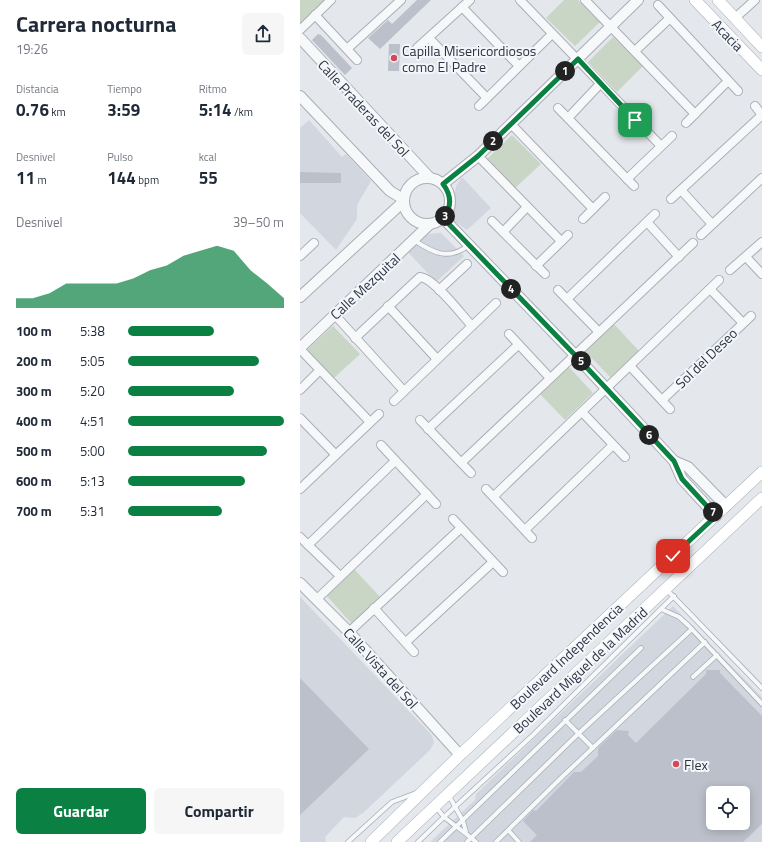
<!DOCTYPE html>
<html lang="es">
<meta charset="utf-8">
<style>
:root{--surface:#fff;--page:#f6f6f7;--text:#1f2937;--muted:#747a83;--accent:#0b8043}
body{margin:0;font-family:"Titillium Web",sans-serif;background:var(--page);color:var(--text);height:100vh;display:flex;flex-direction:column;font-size:15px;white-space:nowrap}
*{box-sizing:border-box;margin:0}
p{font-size:13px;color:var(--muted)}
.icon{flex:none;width:22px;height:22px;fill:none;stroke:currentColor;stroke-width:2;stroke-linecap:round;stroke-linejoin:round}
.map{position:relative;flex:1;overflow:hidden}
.sheet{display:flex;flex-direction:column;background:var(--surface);width:300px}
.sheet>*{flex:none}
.controls{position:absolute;left:406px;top:786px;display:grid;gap:8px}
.controls a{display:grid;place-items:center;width:44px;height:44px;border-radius:6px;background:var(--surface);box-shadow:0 2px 10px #0003;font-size:20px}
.pin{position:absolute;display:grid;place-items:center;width:34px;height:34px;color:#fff;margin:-17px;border-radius:8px;box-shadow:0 2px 6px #0006}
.km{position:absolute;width:20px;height:20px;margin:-10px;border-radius:50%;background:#222;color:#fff;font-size:11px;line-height:20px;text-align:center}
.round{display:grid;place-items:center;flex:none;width:42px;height:42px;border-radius:6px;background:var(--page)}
.overview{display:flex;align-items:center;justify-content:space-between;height:68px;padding:0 16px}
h1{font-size:22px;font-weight:700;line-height:30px}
.stats{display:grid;grid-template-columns:repeat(3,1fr);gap:6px;height:68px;padding:4px 16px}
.stats div{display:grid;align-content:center}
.stats b{font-size:17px;font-weight:700}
.stats small{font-size:11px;font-weight:400}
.stats p{font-size:11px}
.chart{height:112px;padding:8px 16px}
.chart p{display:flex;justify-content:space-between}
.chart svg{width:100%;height:72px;margin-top:4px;fill:var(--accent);opacity:.7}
.primary-button{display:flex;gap:8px;margin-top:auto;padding:8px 16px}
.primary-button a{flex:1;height:46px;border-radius:6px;background:var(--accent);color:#fff;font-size:16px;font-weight:700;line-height:46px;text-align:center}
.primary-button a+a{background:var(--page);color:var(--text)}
ul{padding:0 16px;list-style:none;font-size:13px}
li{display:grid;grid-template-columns:64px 48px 1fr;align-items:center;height:30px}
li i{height:10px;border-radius:5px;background:var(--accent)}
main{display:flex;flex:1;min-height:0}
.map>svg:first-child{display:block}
.built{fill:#d2d6de;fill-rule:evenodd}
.green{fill:#c9d6c5}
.building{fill:#bbc0ca;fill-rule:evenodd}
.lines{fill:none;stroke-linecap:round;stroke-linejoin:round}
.service-casing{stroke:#a9aeb7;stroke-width:5.5}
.minor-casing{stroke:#a9aeb7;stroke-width:10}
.tertiary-casing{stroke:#a9aeb7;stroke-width:12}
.secondary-casing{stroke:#a9aeb7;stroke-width:12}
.service{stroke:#f7f8fa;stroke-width:4}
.minor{stroke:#f7f8fa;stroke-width:8}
.tertiary{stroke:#f7f8fa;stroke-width:10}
.secondary{stroke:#fff;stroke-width:11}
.route-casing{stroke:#fff;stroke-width:8}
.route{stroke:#0b8043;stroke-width:5}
.poi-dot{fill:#d1495b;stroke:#f4f6f9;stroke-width:1.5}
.labels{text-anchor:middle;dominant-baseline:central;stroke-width:4;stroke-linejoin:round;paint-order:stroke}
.street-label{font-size:14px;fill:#2b3445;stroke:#f4f6f9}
.poi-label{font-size:14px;fill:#2b3445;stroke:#f4f6f9;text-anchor:start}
</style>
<main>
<section class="sheet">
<div class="overview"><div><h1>Carrera nocturna</h1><p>19:26</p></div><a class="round"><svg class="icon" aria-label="share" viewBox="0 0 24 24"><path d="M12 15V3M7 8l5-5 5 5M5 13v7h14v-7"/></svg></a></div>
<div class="stats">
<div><p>Distancia</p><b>0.76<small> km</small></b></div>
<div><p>Tiempo</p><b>3:59</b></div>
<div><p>Ritmo</p><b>5:14<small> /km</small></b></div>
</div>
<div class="stats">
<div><p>Desnivel</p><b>11<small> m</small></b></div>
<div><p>Pulso</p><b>144<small> bpm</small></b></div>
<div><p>kcal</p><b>55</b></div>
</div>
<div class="chart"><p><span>Desnivel</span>39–50 m</p>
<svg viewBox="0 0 160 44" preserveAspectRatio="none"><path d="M0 44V38L10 38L20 35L30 29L40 29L50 29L60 29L70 26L80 21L90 18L100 12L110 9L120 6L130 9L140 21L150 29L160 38V44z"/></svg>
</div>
<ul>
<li><b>100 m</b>5:38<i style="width:55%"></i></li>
<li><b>200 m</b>5:05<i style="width:84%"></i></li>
<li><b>300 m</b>5:20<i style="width:68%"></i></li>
<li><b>400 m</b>4:51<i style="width:100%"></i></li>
<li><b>500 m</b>5:00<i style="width:89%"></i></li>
<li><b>600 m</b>5:13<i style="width:75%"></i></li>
<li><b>700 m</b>5:31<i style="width:60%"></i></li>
</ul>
<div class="primary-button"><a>Guardar</a><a>Compartir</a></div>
</section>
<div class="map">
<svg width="462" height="842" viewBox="0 0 462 842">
<rect width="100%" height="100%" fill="#e4e7ec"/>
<g class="built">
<polygon points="9,120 42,157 46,154 71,181 57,205 57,219 36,250 0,213 0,128"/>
<polygon points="162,177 191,208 167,230 154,221 152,215 156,186"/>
<polygon points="141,233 164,256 136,282 108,252 127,234"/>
<polygon points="0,597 128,731 132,736 134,743 130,750 63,813 55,818 44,817 25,837 26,842 0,842"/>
<path d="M 373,606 L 462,697 L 462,842 L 130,842 L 175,800 L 176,794 ZM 413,793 L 443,793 L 443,823 L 413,823 Z"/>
</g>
<g class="green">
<polygon points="0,0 25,0 0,24"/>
<polygon points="264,0 278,0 300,22 275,46 246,18"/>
<polygon points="313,37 343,66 317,92 288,62"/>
<polygon points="212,135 241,164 215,188 187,159"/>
<polygon points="314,324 339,351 311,378 285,351"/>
<polygon points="33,326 60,354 34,378 7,350"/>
<polygon points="268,366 293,393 265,420 239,393"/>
<polygon points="54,569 81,598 52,624 26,595"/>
</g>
<g class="building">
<polygon points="117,0 131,0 80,49 68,38 88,20 92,24"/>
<polygon points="18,34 21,35 52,68 45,75 12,40"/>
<polygon points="89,44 100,44 99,71 88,71"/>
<polygon points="0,172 41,173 41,183 0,183"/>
<path d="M 406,670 L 420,670 L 420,673 L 462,716 L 462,824 L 443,842 L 230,842 L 237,835 L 223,821 L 233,810 L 236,811 L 274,772 L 281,772 L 298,756 L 298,748 L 317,730 L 329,731 L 328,735 L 336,743 L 406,674 ZM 413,793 L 443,793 L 443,823 L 413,823 Z"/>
<polygon points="0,678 69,749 0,815"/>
</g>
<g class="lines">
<g class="service-casing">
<g id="service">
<path d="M 114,240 C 133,253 149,261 169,245"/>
<polyline points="366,589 462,688"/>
<polyline points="361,609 379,617 388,625 462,704"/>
<polyline points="393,677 417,655"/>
<polyline points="265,720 293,748"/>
<polyline points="148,794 163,821 166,832"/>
<polyline points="136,807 144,817 233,735 374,596"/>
<polyline points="209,831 219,842"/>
<polyline points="48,842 92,802 116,793"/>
<path d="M 118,842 L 144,817 C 155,826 165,832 176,842"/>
<polyline points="140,842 341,648"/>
<polyline points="167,842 279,733 392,629"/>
<polyline points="196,842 262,777 405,642"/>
</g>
</g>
<g class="minor-casing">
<g id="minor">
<polyline points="220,0 361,146"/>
<polyline points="285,0 395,114"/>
<polyline points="358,5 438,91"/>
<polyline points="162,7 219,66"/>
<polyline points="15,15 57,60"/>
<polyline points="435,18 455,0"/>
<polyline points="0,30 31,0"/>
<polyline points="129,38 187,98"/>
<polyline points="117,48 170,0"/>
<polyline points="47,49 101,0"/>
<polyline points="335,51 370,18"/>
<polyline points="179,106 252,34"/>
<polyline points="455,106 462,115"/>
<polyline points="258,108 334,186"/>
<polyline points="268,118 300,84"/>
<polyline points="386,123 428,81"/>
<polyline points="211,124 293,209"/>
<polyline points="178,156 261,241"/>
<polyline points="327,179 372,136"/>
<polyline points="381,190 412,224"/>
<polyline points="371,199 462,115"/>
<polyline points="283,219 305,197"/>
<polyline points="192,221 245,274"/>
<polyline points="347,222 379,257"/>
<polyline points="203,232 226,208"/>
<polyline points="401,235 462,178"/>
<polyline points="0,256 14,243"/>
<polyline points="446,257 462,274"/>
<polyline points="236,266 268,235"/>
<polyline points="430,270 462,242"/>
<polyline points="410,289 443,323"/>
<polyline points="139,290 167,264"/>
<polyline points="258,290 299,332"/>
<polyline points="267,299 355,214"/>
<polyline points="88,306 137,359"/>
<polyline points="34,314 104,391"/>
<polyline points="209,334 250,378"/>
<path d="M 55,338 L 120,277 C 134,278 161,314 172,326"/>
<polyline points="0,349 70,422"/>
<polyline points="330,366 370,409"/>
<polyline points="0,390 20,370"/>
<polyline points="362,400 451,316"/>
<polyline points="94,401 196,303"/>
<polyline points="282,412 325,457"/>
<polyline points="0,418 36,455"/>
<polyline points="120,420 171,473"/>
<polyline points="128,429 218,345"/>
<polyline points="81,445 136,504"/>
<polyline points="162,462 393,243"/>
<polyline points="0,489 79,414"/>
<polyline points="186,489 232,538"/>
<polyline points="194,496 419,280"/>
<polyline points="153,519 203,572"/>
<polyline points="226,529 313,445"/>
<polyline points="0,537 40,576"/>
<polyline points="8,545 95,461"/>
<polyline points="17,599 127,494"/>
<polyline points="74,608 114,652"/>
<polyline points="49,632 161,528"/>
<polyline points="106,642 193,562"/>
</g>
</g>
<g class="tertiary-casing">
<g id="tertiary">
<polyline points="0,38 129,177"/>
<polyline points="0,96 90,191 103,199"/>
<circle cx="127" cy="201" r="23"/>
<polyline points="143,184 178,156 338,0"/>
<polyline points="143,218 275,355 374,461 382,479 416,516"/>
<polyline points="0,297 103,202"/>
<polyline points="0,348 130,224"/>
<polyline points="374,461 388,467 426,506"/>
<polyline points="0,583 49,632 160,755"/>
</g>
</g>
<g class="secondary-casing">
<g id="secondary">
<polyline points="395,0 462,70"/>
<polyline points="418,0 462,47"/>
<polyline points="71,842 160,755 462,472"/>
<polyline points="97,842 462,498"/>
</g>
</g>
<use href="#service" class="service"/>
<use href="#minor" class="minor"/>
<use href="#tertiary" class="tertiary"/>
<use href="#secondary" class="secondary"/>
</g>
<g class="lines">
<g class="route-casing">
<path id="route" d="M 335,120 L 278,59 L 178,156 L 143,184 C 152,196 152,207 143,218 L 275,355 L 374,461 L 382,479 L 416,516 L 373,556"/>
</g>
<use href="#route" class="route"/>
</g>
<g class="poi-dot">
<circle cx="94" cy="58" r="4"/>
<circle cx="376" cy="764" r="4"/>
</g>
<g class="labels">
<g class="street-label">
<text transform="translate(428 35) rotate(46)">Acacia</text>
<text transform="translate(64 108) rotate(47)">Calle Praderas del Sol</text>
<text transform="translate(65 286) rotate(-43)">Calle Mezquital</text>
<text transform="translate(406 358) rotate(-44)">Sol del Deseo</text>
<text transform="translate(266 656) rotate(-43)">Boulevard Independencia</text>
<text transform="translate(81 668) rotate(48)">Calle Vista del Sol</text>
<text transform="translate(280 670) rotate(-43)">Boulevard Miguel de la Madrid</text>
</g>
<g class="poi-label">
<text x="102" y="50">Capilla Misericordiosos<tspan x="102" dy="16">como El Padre</tspan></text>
<text x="384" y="764">Flex</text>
</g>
</g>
</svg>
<div class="controls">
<a><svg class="icon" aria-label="locate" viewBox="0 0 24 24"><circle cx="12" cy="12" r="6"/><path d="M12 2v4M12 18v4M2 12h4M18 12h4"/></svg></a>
</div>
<div class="pin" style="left:335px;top:120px;background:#1e9e55"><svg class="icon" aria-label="arrive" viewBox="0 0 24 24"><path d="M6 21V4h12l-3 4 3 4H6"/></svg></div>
<div class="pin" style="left:373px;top:556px;background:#d93025"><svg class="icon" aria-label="check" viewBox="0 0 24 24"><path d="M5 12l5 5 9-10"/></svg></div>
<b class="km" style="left:265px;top:71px">1</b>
<b class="km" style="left:193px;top:141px">2</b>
<b class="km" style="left:145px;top:216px">3</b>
<b class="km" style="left:211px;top:289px">4</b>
<b class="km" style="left:281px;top:361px">5</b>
<b class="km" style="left:349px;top:435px">6</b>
<b class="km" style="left:413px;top:512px">7</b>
</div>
</main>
